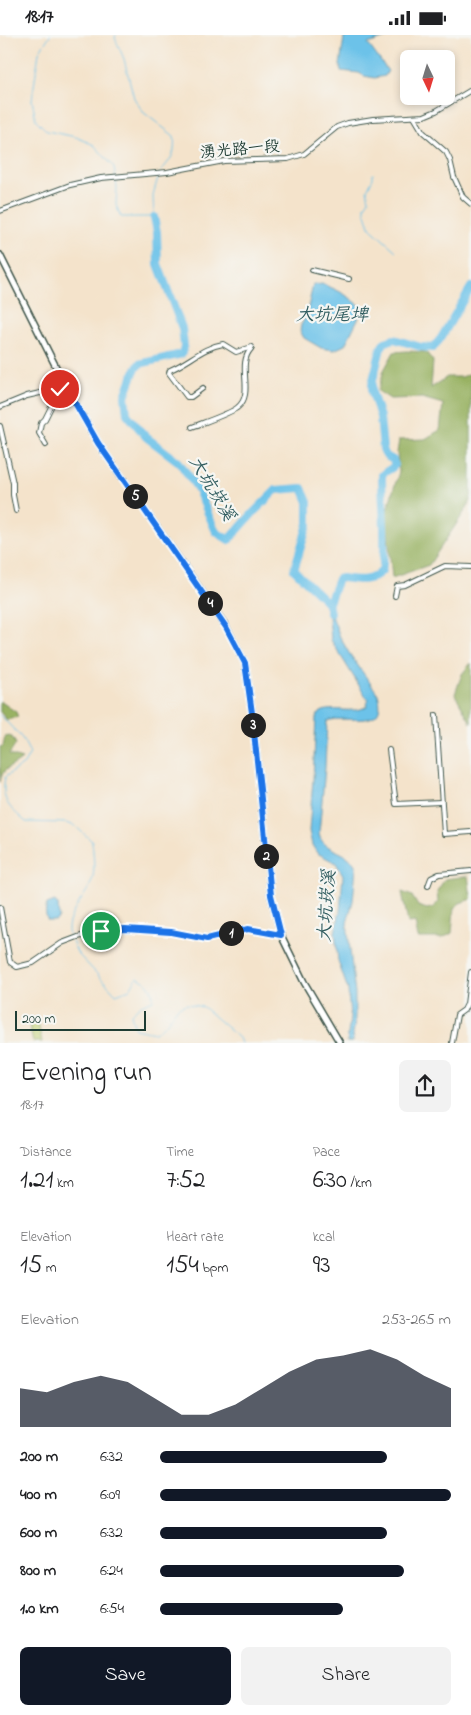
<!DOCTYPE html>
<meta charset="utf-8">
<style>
:root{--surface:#fff;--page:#f2f2f2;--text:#202124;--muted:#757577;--accent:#111827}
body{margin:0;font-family:"Indie Flower","LXGW WenKai TC",sans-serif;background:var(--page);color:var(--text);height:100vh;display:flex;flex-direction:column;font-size:19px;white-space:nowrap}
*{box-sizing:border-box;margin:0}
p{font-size:16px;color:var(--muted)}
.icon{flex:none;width:28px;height:28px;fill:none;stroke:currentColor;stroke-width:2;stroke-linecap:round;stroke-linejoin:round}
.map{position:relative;height:1008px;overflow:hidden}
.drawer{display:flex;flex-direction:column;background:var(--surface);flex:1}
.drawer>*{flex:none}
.needle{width:32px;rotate:176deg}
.fabs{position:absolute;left:400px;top:15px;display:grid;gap:10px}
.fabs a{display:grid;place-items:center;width:55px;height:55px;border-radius:8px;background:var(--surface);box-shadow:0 2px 8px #0003;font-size:25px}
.scale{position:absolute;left:15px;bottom:12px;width:131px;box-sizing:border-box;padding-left:5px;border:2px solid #1f3d34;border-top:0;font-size:14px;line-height:18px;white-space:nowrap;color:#1f3d34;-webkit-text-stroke:4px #f6f6f2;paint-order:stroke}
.pin{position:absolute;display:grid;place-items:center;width:42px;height:42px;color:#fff;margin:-21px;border:2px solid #fff;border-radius:50%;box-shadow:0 1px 5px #0007}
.km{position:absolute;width:25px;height:25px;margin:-12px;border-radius:50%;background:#222;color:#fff;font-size:14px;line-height:25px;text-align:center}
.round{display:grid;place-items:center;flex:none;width:52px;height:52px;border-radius:8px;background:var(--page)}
.summary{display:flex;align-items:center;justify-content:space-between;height:85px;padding:0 20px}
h1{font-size:28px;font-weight:600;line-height:38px}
.stats{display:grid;grid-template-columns:repeat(3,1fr);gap:8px;height:85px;padding:5px 20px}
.stats div{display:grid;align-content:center}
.stats b{font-size:25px;font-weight:600}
.stats small{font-size:14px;font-weight:400}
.stats p{font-size:14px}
.chart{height:140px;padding:10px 20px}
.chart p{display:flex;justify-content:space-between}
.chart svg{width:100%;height:90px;margin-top:5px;fill:var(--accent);opacity:.7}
.cta{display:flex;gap:10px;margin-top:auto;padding:10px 20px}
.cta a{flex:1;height:58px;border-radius:8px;background:var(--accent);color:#fff;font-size:20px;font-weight:600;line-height:58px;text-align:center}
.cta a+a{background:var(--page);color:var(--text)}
ul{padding:0 20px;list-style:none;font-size:16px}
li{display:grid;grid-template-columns:80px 60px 1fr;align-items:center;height:38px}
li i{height:12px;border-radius:6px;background:var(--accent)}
.status{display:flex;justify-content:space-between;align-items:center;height:35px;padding:0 25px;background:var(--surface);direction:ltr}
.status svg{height:14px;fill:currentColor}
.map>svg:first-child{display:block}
.green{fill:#c2d072;stroke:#708653}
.forest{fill:#99b264;stroke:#5c784c}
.water{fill:#6cc2e9;stroke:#46808e}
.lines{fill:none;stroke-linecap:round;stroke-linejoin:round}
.stream{stroke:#6cc2e9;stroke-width:1}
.river{stroke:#6cc2e9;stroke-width:8}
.minor-casing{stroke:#3f564b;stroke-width:6}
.tertiary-casing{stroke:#3f564b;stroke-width:8}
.minor{stroke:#fff;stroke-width:4}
.tertiary{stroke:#fff;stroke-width:5}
.route-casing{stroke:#fff;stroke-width:10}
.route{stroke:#1a73e8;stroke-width:6}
.labels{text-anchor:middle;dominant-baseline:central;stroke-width:4.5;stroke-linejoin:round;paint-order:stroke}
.street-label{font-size:16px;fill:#1f3d34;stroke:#f6f6f2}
.water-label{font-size:18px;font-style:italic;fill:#325e61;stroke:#f6f6f2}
</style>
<div class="status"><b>18:17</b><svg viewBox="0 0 49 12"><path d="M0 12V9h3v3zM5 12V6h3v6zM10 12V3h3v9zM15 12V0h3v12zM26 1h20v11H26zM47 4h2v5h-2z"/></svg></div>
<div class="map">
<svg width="471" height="1008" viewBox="0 0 471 1008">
<rect width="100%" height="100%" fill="#f6f6f2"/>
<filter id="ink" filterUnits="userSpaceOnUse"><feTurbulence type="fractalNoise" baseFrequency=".02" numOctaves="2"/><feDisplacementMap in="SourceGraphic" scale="10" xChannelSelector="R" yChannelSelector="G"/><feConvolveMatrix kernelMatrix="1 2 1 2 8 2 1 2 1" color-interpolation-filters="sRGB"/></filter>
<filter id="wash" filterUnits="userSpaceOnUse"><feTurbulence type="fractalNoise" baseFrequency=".0096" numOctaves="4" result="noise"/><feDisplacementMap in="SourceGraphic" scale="20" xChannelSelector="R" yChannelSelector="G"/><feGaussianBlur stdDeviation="1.12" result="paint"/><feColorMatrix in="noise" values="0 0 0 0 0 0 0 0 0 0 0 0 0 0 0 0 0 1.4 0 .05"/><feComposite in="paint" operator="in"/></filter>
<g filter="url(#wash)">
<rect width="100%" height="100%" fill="#f4e3cb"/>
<polygon class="green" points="38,987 42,1007 33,1007 29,989"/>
<g class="forest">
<polygon points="407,316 426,317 433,326 431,353 447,342 462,342 471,338 471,462 467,473 429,530 392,543 386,478 399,437 397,418 399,405 425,404 440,395 443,369 422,363 390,364 378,356 384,335 394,317"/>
<polygon points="471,628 471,688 455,659 462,639"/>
<polygon points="0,666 16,677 18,682 7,685 0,677"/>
<path d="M 8,701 L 12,702 L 16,709 L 9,720 L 22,724 C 12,733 2,732 0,747 L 0,712 L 3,711 L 5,702 Z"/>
<polygon points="468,841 471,864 460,868 454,873 452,898 443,903 418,903 415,887 408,888 402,857 412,861 418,871 427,874 434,872 438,867 437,856 445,844"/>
</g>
<g class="water">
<polygon points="348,0 394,0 368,9 388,36 385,41 375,43 364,41 359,38 341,36 340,30 344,3"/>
<path d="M 322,249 C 336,254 348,260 360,271 L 359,282 L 345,310 L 334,315 L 321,313 L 304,303 L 300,296 L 301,290 L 306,281 L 313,250 Z"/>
<path d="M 328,570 L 340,602 L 349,618 L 378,659 C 389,697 347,679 327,686 L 325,733 L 319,798 C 321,817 349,814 356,832 L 353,866 L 347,888 L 355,959 L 355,987 L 352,1007 L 347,1007 L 350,983 L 348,955 L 338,926 L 335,897 L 340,877 L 343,840 L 336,828 L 317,818 L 312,810 L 309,796 L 313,745 L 316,683 C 323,666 352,682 367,671 L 368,665 L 331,605 Z"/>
<path d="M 55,866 L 58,870 L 59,883 L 56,886 L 48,886 C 45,880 45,876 47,869 Z"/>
</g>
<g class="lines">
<g class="stream">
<polyline points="50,0 39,17 32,65 36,85 47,96 76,102 94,110 114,132 117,152 116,170 121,182 154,182 153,160 159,139"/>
<path d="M 116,0 L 115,3 L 124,24 L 134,63 L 143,77 L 174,101 C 176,119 172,123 161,136"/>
<polyline points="373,139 373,143 367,155 369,165 365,171 365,176 371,194 396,216"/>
<path d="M 0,680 L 22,703 L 30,718 L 24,729 L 5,742 C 1,767 9,772 26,787 L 66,788 L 75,791 L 92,806 C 93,817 95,831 93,842 C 89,861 60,883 70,903"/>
<path d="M 72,907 L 78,919 L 116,959 L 130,954 L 137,942 C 148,948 153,952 153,965 L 141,970 L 131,979 L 135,994 L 155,998 L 167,988 L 178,972 L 187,969 L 203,972 L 239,1003 L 241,1008"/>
</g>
<g class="river">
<polyline points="154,182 157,197 158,229 182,293 184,311 182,319 139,329 134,337 125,361 127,379 146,402 179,427 197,453 216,497 229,505 254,477 276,455 302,453 308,467 308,489 294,535 328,568 330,578"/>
<path d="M 328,570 L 338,544 L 342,543 C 358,545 369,548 382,536 C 387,504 382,472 382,440 C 386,435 391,435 395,430 L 393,425 L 386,421 L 383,414 L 380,382 L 372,357 L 372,349 L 381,313 L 385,307 L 394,304 L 421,312 L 433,313 L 441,303 L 471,252"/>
</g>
</g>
</g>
<g filter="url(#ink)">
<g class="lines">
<g class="minor-casing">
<g id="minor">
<polyline points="414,82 423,97 446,117 450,125 454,142 463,162 471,169"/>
<polyline points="0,176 70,150 101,143 167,137 224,126 288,124 304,119 337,92 348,88 373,84 424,81 436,76 471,55"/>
<polyline points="312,235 349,244"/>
<path d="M 203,353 L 191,362 L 187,362 L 169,338 L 170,335 C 188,328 203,312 223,309 L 236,317 L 252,312"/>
<polyline points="0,372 27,361 66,352"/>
<polyline points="0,391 13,448 13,460 16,476"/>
<path d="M 192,392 C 202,388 232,378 238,372 C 255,358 236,330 251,314"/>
<polyline points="46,410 39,398 41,388 45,384 60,354"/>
<polyline points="395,561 397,551 405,550 445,531 471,532"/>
<polyline points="436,680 444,799 471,797"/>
<polyline points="389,715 396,769 441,767"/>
<polyline points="428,851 431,843 439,839 471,836"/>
<polyline points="0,872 10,927 17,932 33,928 62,908 78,902 101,896 125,895 171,897 207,904 248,894 281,900"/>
<polyline points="452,1008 457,980 464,975 467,969 471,937"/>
</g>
</g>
<g class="tertiary-casing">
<polyline id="tertiary" points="0,220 66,352 98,408 226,591 245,628 252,677 271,861 281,900 304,947 340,1008"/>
</g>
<use href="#minor" class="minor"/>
<use href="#tertiary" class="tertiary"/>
</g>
</g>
<g class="lines" filter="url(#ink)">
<g class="route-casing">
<polyline id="route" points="60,354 66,352 98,408 226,592 245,628 252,678 271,860 281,900 248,894 207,904 171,897 125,894 101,896"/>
</g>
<use href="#route" class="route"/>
</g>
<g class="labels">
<g class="street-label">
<text transform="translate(240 115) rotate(-5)">湧光路一段</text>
</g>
<g class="water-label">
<text x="332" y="281">大坑尾埤</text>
<text transform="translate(211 454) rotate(59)">大坑崁溪</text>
<text transform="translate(328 871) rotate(-86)">大坑崁溪</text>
</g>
</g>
</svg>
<div class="fabs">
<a><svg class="needle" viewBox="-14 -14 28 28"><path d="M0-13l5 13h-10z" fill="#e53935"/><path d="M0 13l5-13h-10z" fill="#757577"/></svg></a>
</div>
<div class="scale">200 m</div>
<div class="pin" style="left:101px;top:896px;background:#1e9e55"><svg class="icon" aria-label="arrive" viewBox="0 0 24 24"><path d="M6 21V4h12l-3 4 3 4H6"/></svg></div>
<div class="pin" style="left:60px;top:354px;background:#d93025"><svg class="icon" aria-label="check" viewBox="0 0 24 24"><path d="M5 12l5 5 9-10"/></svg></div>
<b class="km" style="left:231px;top:898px">1</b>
<b class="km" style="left:266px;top:821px">2</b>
<b class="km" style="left:253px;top:690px">3</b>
<b class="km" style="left:210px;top:568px">4</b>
<b class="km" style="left:135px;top:461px">5</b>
</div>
<section class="drawer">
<div class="summary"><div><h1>Evening run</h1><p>18:17</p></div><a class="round"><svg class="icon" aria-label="share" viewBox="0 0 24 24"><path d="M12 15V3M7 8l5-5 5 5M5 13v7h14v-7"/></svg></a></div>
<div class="stats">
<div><p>Distance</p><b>1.21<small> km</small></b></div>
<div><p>Time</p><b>7:52</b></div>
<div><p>Pace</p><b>6:30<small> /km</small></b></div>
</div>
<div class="stats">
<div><p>Elevation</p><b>15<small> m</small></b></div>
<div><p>Heart rate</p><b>154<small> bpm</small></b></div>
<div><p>kcal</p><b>93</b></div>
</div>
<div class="chart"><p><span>Elevation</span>253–265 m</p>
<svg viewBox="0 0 160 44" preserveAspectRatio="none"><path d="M0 44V25L10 27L20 22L30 19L40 22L50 30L60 38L70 38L80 33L90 25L100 17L110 11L120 9L130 6L140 11L150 19L160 25V44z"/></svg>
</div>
<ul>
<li><b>200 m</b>6:32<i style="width:78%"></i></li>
<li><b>400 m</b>6:09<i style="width:100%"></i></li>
<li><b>600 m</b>6:32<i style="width:78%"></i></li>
<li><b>800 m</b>6:24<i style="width:84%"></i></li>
<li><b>1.0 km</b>6:54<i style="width:63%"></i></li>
</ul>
<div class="cta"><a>Save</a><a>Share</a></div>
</section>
